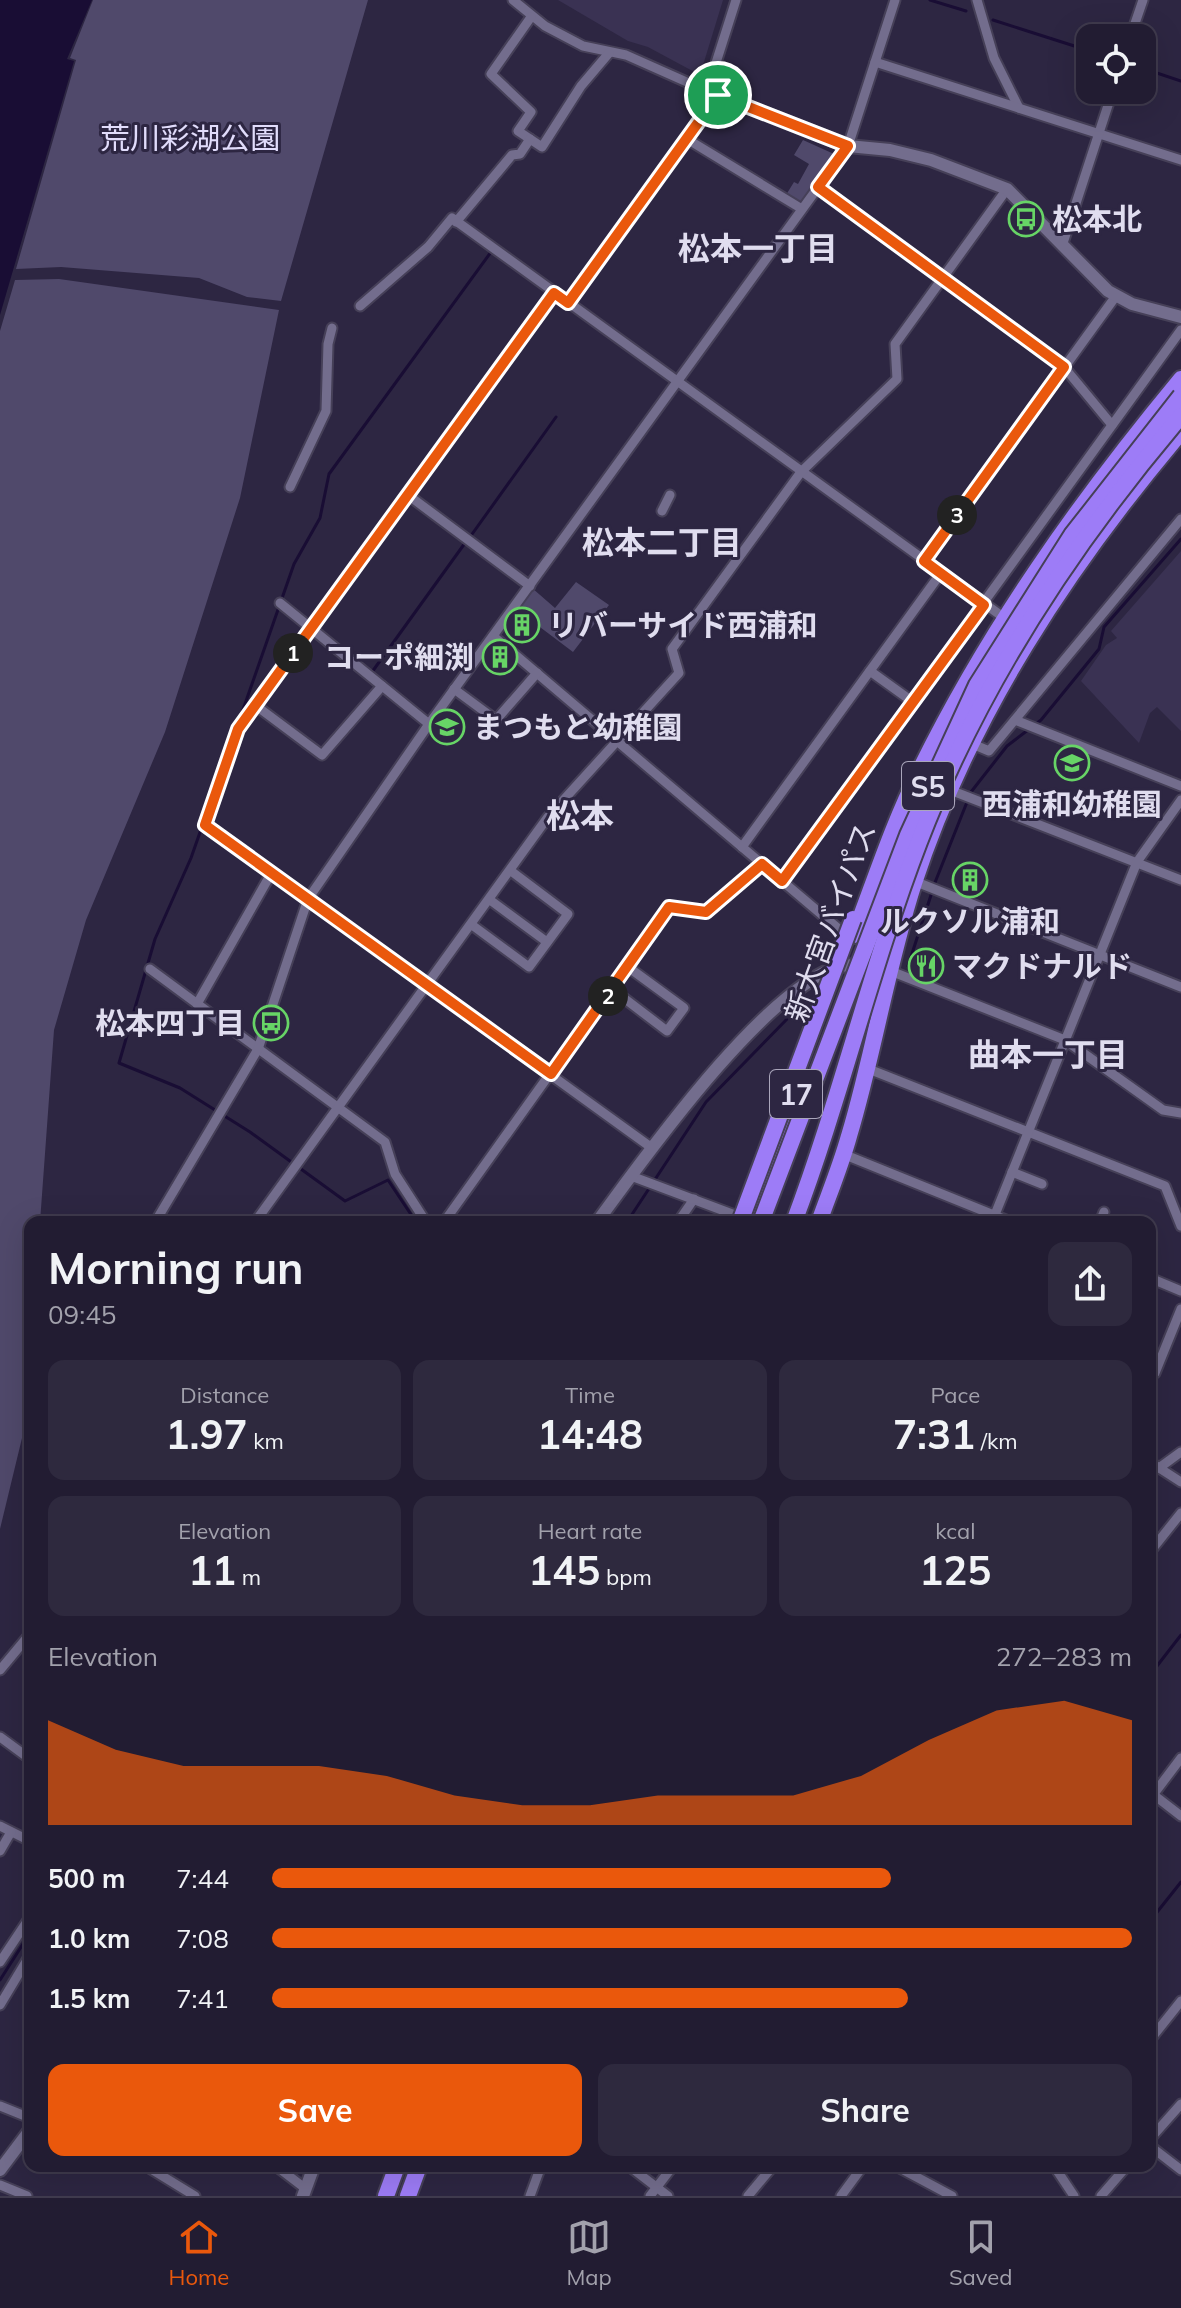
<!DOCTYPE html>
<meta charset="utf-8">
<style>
:root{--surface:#221c32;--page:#2e293e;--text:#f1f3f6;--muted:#a2a1ac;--line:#3f3a4d;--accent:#ea580c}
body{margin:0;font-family:Mulish,"Noto Sans JP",sans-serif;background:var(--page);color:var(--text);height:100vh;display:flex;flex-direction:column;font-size:30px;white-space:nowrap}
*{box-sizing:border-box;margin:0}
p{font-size:26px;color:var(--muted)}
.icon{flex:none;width:44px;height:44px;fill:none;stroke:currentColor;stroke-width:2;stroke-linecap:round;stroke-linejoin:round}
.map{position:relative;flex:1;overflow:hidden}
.sheet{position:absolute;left:24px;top:1216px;width:1132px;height:956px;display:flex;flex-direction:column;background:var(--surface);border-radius:16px;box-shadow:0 8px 32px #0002,0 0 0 2px var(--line)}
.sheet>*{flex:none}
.tools{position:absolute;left:1076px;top:24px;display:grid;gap:16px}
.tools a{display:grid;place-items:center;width:80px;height:80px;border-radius:16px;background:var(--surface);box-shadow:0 8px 32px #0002,0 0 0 2px var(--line);font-size:40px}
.pin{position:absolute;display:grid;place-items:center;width:68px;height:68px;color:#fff;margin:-34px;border:4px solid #fff;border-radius:50%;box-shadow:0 2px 8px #0007}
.km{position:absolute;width:40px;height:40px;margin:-20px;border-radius:50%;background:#222;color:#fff;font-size:22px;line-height:40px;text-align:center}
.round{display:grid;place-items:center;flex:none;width:84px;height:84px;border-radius:16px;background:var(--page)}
.headline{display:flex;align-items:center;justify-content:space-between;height:136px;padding:0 24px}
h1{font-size:44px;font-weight:700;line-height:60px}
.figures{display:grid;grid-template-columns:repeat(3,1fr);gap:12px;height:136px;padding:8px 24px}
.figures div{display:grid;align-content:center;border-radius:16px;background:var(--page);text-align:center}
.figures b{font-size:40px;font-weight:700}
.figures small{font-size:22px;font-weight:400}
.figures p{font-size:22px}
.chart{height:224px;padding:16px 24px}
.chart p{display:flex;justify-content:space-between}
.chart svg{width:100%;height:144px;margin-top:8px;fill:var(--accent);opacity:.7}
.button{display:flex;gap:16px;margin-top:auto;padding:16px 24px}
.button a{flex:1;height:92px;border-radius:16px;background:var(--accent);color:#fff;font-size:32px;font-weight:700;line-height:92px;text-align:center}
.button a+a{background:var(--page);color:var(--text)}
ul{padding:0 24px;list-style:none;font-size:26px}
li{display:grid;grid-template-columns:128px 96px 1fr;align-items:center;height:60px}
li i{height:20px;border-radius:10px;background:var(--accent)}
.tab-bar{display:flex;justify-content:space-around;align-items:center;height:112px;border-top:2px solid var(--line);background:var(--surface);font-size:22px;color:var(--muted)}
.tab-bar a{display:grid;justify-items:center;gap:4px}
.tab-bar .on{color:var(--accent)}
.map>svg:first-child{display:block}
.built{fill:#3a3253}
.green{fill:#50496b}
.water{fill:#190d34}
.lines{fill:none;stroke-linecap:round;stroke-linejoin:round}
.stream{stroke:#190d34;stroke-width:3}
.street-casing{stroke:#464058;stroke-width:13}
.secondary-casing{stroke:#464058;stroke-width:16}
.highway-casing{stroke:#464058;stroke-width:20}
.street{stroke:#736d8d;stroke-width:9}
.secondary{stroke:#736d8d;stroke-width:12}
.highway{stroke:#9d7cf7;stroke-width:16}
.highway-bridge-casing{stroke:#464058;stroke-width:20;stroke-linecap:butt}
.highway-bridge{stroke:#9d7cf7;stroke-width:16}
.route-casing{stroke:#fff;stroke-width:16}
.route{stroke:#ea580c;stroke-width:10}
.labels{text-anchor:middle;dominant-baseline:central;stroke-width:6;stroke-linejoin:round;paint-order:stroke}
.shield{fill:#2d2642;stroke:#aaa6bb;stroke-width:2}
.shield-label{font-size:28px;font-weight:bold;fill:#e0ddef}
.park-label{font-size:30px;fill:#e1dcfb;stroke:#2d2642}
.poi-label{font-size:30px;font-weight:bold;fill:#e0ddef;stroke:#2d2642;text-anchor:start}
.street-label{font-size:30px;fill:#e0ddef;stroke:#2d2642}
.neighbourhood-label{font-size:32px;font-weight:bold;fill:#e0ddef;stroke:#2d2642}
.quarter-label{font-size:34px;font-weight:bold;fill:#e0ddef;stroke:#2d2642}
</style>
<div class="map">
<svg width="1181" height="2196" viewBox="0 0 1181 2196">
<rect width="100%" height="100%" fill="#2d2642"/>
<g class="built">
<polygon points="558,0 723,0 700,75 648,47 628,41"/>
<polygon points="1181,551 1181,731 1157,707 1150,713 1139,743 1081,681 1106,645 1117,638 1111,631"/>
</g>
<g class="green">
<polygon points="93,0 368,0 281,301 247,297 199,278 61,267 16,269 76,60 70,58"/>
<polygon points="803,140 834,154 800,203 786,195 794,182 798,184 809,164 794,155"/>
<polygon points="59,279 279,310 240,498 165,732 86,920 54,1030 40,1222 30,1222 30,1405 0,1529 0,331 15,280"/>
<polygon points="576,582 609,605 573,652 516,609 532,588 555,608"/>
</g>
<polygon class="water" points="0,0 92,0 67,59 74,61 0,315"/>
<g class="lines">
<g class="stream">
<polyline points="930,0 966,11"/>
<polyline points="993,20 1090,51"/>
<polyline points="1142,68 1181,81"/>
<polyline points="470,537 556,417"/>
<polyline points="372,672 465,543"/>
<polyline points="934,885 971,792 1007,746 1041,720 1099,649 1104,627 1181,539"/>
<polyline points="908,966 932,892"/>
<polyline points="416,1222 388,1180 345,1201 250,1132 180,1088 119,1063 155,939 191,858 294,564 320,518 329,474 491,252"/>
<polyline points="627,1222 706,1102 788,1018"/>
<polyline points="1150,1675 1181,1635"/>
<polyline points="1150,1921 1181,1882"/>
<polyline points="0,1980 30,1933"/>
</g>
<g class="street-casing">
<g id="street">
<polyline points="513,0 545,26 583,46 626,55 707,91 736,0"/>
<polyline points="977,0 994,58 1019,108"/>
<polyline points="531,17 491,74 531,112 518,131 542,147 581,86 609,53"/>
<polyline points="1130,38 1143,0"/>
<polyline points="875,62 1181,160"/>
<polyline points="687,139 802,209"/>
<polyline points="818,187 1064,367 1112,425"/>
<polyline points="456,222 512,155 520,154 530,139"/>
<polyline points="1062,246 1113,90"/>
<polyline points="554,293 238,729 205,825 652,1148"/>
<polyline points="568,303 718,95"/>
<polyline points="360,306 428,247 452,218 1003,617"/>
<polyline points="290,487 326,411 328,344 332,328"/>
<polyline points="408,495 530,586"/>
<polyline points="662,511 670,495"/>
<polyline points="924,561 1116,296"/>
<polyline points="280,603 429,724"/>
<polyline points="493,636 847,936"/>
<polyline points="870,671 913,702"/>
<polyline points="454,689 496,720 537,673"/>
<polyline points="255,705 322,755 382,686"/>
<polyline points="1015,720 1181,786"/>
<polyline points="970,743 989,751 1181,519"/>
<polyline points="950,790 1181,880"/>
<polyline points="742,847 941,573"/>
<polyline points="782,881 1181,330"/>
<polyline points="914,881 1181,987"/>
<polyline points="490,900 547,942"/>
<polyline points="472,925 529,967 568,914 511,871"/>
<polyline points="150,969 385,1142 395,1174 426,1222"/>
<polyline points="888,970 1065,1040 1163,1110 1181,1113"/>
<polyline points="612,989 667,1031 684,1008 628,967"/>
<polyline points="197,1004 272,872"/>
<polyline points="866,1068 1165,1186 1181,1226"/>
<polyline points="843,1154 1011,1222"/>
<polyline points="1012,1172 1042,1184"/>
<polyline points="631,1176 743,1218"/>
<polyline points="159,1222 157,1219 258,1049 308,899 429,724 848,146 895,0"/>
<polyline points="255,1222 548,817 679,673 672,649 801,472 897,379 895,344 1007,189"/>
<polyline points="444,1222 669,907 706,912 762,864"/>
<polyline points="678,1222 694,1199"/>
<polyline points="992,1222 1137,862 1181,800"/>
<polyline points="1100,1222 1104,1212"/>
<polyline points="1150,1278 1181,1291"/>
<polyline points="1150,1377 1155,1373 1181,1309"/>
<polyline points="1150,1462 1181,1482"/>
<polyline points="1159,1468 1181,1452"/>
<polyline points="1150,1552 1181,1513"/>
<polyline points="0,1670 30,1634"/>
<polyline points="0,1737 30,1759"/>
<polyline points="1150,1792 1181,1816"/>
<polyline points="1150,1799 1181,1758"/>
<polyline points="0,1826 30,1841"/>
<polyline points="0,1851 11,1832"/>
<polyline points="0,1962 30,1917"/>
<polyline points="0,2005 30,1955"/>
<polyline points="1150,2040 1181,2001"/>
<polyline points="0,2106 30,2118"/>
<polyline points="1150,2139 1181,2104"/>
<polyline points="1150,2146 1181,2170"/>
<polyline points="146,2166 195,2196"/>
<polyline points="276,2166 306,2189"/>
<polyline points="629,2166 668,2196"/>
<polyline points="896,2166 952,2196"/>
<polyline points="1054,2166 1074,2196"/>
<polyline points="0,2185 27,2196"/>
<polyline points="530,2196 541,2166"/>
<polyline points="650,2196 673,2166"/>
<polyline points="748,2196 773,2166"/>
<polyline points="841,2196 863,2166"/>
<polyline points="1101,2196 1127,2166"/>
</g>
</g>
<g class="secondary-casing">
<g id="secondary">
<polyline points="707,91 848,146 890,150 931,160 1007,189 1108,291 1132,304 1181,317"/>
<path d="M 597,1222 C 645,1157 765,987 841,966 C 853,963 871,968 884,969"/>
<polyline points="0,2170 30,2130"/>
<polyline points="303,2196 314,2166"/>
</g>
</g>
<g class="highway-casing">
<g id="highway">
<path d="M 854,935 C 875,880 893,824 919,772 C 989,629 1080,501 1181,379"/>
<polyline points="749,1222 786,1122"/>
<path d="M 819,1222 C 829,1194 841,1165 849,1136 C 874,1053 887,966 914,883 C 969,715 1068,566 1181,432"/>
<polyline points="386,2196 397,2166"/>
<polyline points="408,2196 419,2166"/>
</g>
</g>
<use href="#street" class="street"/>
<use href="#secondary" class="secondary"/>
<use href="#highway" class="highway"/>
<g class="highway-bridge-casing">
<g id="highway-bridge">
<polyline points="740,1222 853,919"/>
<polyline points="761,1222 908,835 977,685 1072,535 1181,396"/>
<path d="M 794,1222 C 841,1097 871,967 919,842 C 979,685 1072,544 1181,416"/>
</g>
</g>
<use href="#highway-bridge" class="highway-bridge"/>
</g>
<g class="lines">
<g class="route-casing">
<polygon id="route" points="718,95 848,146 818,187 1064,367 924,561 984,605 782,881 762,864 706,912 669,907 551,1074 205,825 238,729 554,293 568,303"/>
</g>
<use href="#route" class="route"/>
</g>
<defs>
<g id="bus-ring" transform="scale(1.8)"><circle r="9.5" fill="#2d2642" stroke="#67d466" stroke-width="1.5"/><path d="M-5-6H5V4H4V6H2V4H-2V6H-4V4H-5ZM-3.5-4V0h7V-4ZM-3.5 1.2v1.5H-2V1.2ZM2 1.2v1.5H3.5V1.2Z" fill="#67d466"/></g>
<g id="building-ring" transform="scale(1.8)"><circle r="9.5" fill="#2d2642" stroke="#67d466" stroke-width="1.5"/><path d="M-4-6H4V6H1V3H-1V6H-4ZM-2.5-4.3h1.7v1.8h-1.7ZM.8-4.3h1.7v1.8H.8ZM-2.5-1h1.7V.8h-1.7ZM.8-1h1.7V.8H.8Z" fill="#67d466"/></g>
<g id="school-ring" transform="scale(1.8)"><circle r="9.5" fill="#2d2642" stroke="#67d466" stroke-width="1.5"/><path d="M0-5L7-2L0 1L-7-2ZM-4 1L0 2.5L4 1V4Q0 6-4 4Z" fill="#67d466"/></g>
<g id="restaurant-ring" transform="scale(1.8)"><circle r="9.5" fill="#2d2642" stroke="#67d466" stroke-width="1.5"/><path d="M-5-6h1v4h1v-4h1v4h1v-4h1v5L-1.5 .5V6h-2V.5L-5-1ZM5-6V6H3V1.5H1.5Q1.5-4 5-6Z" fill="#67d466"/></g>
</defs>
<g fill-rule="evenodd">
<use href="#bus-ring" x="1026" y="219"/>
<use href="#building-ring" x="522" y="625"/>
<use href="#building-ring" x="500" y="657"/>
<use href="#school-ring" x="447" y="727"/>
<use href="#school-ring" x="1072" y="763"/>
<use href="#building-ring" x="970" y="880"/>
<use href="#restaurant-ring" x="926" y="966"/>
<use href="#bus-ring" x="271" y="1023"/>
</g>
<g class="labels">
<g class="shield">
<rect x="902" y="762" width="52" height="48" rx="6"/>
<rect x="770" y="1070" width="52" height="48" rx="6"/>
</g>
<g class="shield-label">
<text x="928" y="786">S5</text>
<text x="796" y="1094">17</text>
</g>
<g class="park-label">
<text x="190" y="138">荒川彩湖公園</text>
</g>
<g class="poi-label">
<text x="1052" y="219">松本北</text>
<text x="548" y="625">リバーサイド西浦和</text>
<text x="474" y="657" text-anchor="end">コーポ細渕</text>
<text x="473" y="727">まつもと幼稚園</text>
<text x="1072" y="804" text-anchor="middle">西浦和幼稚園</text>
<text x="970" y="921" text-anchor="middle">ルクソル浦和</text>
<text x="952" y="966">マクドナルド</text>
<text x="245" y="1023" text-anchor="end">松本四丁目</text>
</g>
<g class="street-label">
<text transform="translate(830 922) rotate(-70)">新大宮バイパス</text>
</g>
<g class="neighbourhood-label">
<text x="758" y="248">松本一丁目</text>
<text x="662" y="542">松本二丁目</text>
<text x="1048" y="1054">曲本一丁目</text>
</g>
<g class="quarter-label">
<text x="580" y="815">松本</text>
</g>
</g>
</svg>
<div class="tools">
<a><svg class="icon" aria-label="locate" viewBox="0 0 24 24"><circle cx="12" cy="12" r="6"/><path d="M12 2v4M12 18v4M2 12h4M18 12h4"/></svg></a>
</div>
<div class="pin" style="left:718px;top:95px;background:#1e9e55"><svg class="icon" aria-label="arrive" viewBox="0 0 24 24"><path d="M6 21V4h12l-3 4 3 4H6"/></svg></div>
<b class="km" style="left:293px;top:653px">1</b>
<b class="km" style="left:608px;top:996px">2</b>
<b class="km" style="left:957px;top:515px">3</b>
<section class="sheet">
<div class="headline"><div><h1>Morning run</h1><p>09:45</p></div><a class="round"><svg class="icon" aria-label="share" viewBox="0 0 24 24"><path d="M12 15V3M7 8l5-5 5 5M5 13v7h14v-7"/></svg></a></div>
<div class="figures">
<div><p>Distance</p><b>1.97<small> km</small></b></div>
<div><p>Time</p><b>14:48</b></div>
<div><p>Pace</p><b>7:31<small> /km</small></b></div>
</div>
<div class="figures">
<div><p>Elevation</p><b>11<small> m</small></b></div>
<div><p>Heart rate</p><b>145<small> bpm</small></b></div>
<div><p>kcal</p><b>125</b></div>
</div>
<div class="chart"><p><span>Elevation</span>272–283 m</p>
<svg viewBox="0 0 160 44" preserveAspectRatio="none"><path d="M0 44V12L10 21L20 26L30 26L40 26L50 29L60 35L70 38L80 38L90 35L100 35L110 35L120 29L130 18L140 9L150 6L160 12V44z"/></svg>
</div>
<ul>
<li><b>500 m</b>7:44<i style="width:72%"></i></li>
<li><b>1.0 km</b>7:08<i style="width:100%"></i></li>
<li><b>1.5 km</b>7:41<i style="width:74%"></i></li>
</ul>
<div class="button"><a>Save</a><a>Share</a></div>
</section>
</div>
<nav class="tab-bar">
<a class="on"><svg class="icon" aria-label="home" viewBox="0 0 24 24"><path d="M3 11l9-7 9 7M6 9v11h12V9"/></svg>Home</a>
<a><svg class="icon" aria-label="map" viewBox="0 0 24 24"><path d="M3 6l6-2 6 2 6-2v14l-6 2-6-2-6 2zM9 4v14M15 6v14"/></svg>Map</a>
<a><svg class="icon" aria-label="saved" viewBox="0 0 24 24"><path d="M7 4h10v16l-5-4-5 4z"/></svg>Saved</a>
</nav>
